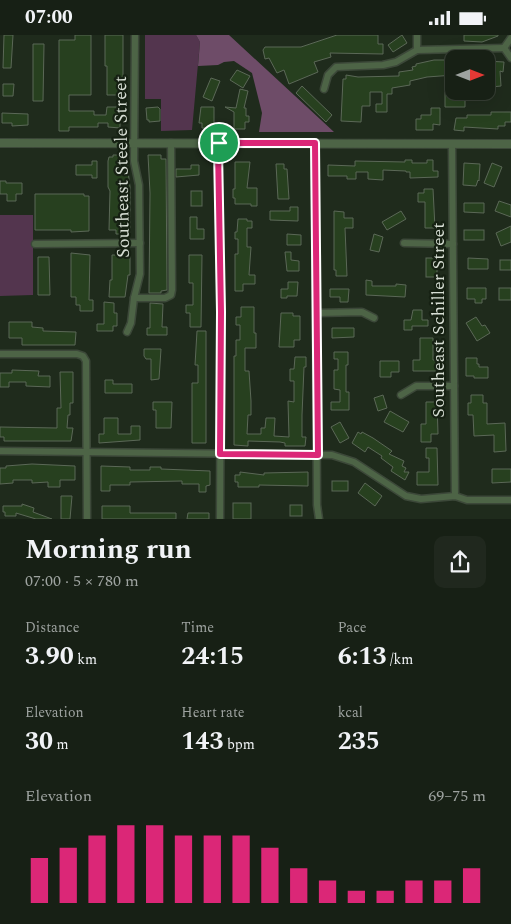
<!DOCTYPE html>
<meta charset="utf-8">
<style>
:root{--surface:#172015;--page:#20281e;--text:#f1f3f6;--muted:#9ea3a0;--line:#363e34;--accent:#db2777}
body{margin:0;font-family:Spectral,serif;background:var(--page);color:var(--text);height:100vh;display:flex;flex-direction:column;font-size:19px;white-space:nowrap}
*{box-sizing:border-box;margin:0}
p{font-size:16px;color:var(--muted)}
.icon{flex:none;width:28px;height:28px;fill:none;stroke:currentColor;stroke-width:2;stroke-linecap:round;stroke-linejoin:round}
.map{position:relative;height:484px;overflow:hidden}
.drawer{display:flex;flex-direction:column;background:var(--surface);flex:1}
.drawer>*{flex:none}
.needle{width:32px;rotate:90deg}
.buttons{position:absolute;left:445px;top:15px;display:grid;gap:10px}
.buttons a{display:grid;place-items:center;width:50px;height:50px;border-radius:10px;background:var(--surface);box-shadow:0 5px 20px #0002,0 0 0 1px var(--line);font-size:25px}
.pin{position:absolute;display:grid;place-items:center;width:42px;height:42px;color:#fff;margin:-21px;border:2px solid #fff;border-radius:50%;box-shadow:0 1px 5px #0007}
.round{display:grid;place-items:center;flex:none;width:52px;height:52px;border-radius:10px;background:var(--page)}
.headline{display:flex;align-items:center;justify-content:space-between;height:85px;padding:0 25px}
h1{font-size:28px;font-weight:700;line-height:38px}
.figures{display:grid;grid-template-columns:repeat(3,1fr);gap:8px;height:85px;padding:5px 25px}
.figures div{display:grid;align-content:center}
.figures b{font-size:25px;font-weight:700}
.figures small{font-size:14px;font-weight:400}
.figures p{font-size:14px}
.chart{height:140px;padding:10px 25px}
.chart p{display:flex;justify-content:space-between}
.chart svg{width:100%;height:90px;margin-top:5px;stroke:var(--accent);stroke-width:6}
.status{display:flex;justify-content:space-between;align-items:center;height:35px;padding:0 25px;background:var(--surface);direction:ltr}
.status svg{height:14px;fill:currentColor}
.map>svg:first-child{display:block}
.green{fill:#53354e}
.forest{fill:#6e4c68}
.building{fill:#27401f;stroke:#5b6857}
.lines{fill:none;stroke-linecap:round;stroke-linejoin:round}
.minor-casing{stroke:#3c4839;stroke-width:9}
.tertiary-casing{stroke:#3c4839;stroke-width:10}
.minor{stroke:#4d6446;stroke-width:6}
.tertiary{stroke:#4d6446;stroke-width:8}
.route-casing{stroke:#fff;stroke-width:10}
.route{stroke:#db2777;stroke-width:6}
.labels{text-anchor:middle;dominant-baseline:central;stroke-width:4.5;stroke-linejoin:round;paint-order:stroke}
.street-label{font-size:18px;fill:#d7ded4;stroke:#162113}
</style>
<div class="status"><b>07:00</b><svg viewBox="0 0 49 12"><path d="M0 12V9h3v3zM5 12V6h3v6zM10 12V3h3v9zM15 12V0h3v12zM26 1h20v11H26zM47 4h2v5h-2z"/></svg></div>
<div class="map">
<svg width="511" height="484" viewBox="0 0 511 484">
<rect width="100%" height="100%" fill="#1f2b1c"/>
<g class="green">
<polygon points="145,0 196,0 200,7 192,95 161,96 161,64 145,64"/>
<polygon points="0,180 33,180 33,260 0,261"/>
</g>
<polygon class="forest" points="196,0 229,0 334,97 259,97 262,78 252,38 234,26 224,27 218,30 198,31 200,7"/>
<g class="building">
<polygon points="4,0 13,0 11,33 3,33"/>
<polygon points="75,0 91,0 91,60 69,60 69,76 94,76 94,80 106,80 107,72 117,72 116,81 120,81 120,93 108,92 108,88 98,88 98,92 69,92 69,96 59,96 59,5 75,5"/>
<polygon points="105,0 123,0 123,60 107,60 107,31 105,31"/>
<polygon points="337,0 378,0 378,9 383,9 383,19 330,18 331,22 314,27 318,37 289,49 284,35 277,38 269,23 265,24 263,15 265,12 301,12"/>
<polygon points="402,0 407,8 393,17 388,10"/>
<polygon points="464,0 498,0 498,1 482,7 464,6"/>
<polygon points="33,9 44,9 43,66 33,66"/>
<polygon points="434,25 454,25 454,40 427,42 410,46 410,50 392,53 392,59 387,59 387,77 376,77 376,69 382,69 382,57 370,57 370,71 362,71 361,87 341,86 343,44 346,44 346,40 358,42 399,41 399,37 413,35 412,32 416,31 416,29"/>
<polygon points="486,26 504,27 503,37 500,36 501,51 491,52 490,36 486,37"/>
<polygon points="237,35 250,41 243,53 230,45"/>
<polygon points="211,43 220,46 212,66 203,62"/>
<polygon points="3,49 14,49 13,61 3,61"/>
<polygon points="302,51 332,80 326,87 296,58"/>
<polygon points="240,54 248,56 244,73 246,73 246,81 249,81 249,87 245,87 245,94 234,94 234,77 225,72 236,73"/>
<polygon points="465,56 465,72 445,72 445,57"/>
<polygon points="158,72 160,74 160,86 149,87 149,85 147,85 146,73"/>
<polygon points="201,72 214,72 214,93 202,93 202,88 199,88"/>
<polygon points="431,73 440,73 440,90 433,89 433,95 416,95 416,84 421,84 421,80 431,80"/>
<polygon points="491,77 511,77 511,87 505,87 505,91 498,91 498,94 464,92 464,96 454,95 456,83 467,83 467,80 491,80"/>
<polygon points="2,78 28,79 28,90 12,91 12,88 2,88"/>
<polygon points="113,120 126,120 130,152 130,199 116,199 116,195 109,195 110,156 108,152 108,126 109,122 113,122"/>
<polygon points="148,120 161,120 161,124 166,124 167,255 161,256 161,258 149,258 150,158"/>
<polygon points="405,125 412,125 412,128 427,128 427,125 433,125 433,136 438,136 438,142 410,143 410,137 406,137 406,136 383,135 383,145 368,144 368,137 356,137 356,144 347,144 347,141 328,141 328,130 355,131 355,126 405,127"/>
<polygon points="92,126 97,126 97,143 92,143 92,140 76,140 76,130 92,130"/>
<polygon points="235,127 250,127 247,153 257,153 257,171 251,171 251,169 235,169 235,163 233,163 233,154 235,154"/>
<polygon points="464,128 480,129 479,146 478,145 476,151 463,150"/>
<polygon points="492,128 502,132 494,152 484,148"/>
<polygon points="276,129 284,129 284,134 287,134 289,164 278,164"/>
<polygon points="191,130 199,130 199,140 176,142 176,134 191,134"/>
<polygon points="0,146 6,146 6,148 22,148 22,159 16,159 16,166 7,166 7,159 0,159"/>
<polygon points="424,154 433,154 435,193 425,193 425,167 418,167 418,158 424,158"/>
<rect x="191" y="156" width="11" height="15"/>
<polygon points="35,159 84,159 84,161 89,161 89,196 71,197 71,195 35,195"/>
<polygon points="499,166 511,170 511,182 495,176"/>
<polygon points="464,168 484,168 484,178 464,177"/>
<polygon points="290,172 298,172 298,186 270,185 270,176 290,176"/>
<polygon points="334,176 344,177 344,183 353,183 353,193 345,193 347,241 336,241 336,235 334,235"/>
<polygon points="401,176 406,184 387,195 382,187"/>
<polygon points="190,182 197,182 197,194 204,194 204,204 190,204"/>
<polygon points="238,184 247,184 247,186 252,186 252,193 247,193 247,212 251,212 249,240 255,240 255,249 243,249 243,256 235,256 235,219 238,219 238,204 235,204 235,197 237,197"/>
<polygon points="511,191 511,207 501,211 496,198"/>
<rect x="464" y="195" width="20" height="10"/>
<polygon points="287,199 301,200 301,210 287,210"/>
<polygon points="374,199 383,202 379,217 370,215"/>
<polygon points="130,216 130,240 128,240 125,262 109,262 110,245 112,245 112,220 117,220 117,217"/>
<polygon points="285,217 291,217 291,225 299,226 299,236 287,236"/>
<polygon points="71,218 90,220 89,265 93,265 93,276 80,276 80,270 76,270 76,262 71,262"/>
<polygon points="189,220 202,220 201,292 190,292 190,278 186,278 186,270 193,270 193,248 189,248"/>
<polygon points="38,222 49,222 50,260 38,260"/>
<rect x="426" y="223" width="11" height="19"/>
<polygon points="468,223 488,224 488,234 468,234"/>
<rect x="500" y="225" width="11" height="10"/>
<polygon points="366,245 372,246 372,251 396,251 396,249 406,250 405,262 366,260"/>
<polygon points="288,247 298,247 297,261 287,261 287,263 281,263 281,254 288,254"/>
<polygon points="467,253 486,253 486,264 482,264 482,268 475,268 475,264 467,264"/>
<rect x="499" y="253" width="12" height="12"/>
<polygon points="330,254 349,254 348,267 340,267 340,262 330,262"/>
<polygon points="104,267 114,268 114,278 117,278 117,291 113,291 113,296 97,296 97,289 104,289"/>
<polygon points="150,268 163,269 162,292 167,292 167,300 147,300 147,293 150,293"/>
<polygon points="241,272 254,272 254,298 256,298 256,313 245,313 245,336 249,336 251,366 251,380 248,380 247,399 261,399 261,393 265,393 266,383 275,383 274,401 289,402 288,366 294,367 294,346 290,346 290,334 294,334 295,322 306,322 306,332 304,332 302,380 302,402 306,402 305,411 285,411 285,408 280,407 248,406 248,411 234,410 234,321 236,321 236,305 240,305 240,290 236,290 236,282 241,282"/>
<polygon points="413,275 422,275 422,285 428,285 428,291 412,291 412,295 404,295 404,285 411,285"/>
<polygon points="281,278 293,278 293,281 300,281 300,305 294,305 294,312 279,312"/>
<polygon points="476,282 482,291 485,290 490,298 477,306 466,288"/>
<polygon points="9,287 32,287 32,292 43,293 43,296 76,297 75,310 22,310 22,303 9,303"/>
<polygon points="332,293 354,293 354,302 332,303"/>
<polygon points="197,296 206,296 206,408 192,408 192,348 198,348 198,330 195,330"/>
<polygon points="420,303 433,303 433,325 440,325 440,336 413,336 413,325 420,325"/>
<polygon points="144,314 161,314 159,344 151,345 151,324 146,324 144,321"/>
<polygon points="334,317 348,317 348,330 346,330 346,357 349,357 349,375 331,375 331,367 340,367 340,355 334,354 334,335 338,335 338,324 334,324"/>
<polygon points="466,323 477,323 477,329 479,329 479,332 488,332 488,343 474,343 474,341 466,341"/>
<polygon points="380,326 399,326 399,337 391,337 391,342 380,342"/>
<polygon points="12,335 39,336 38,341 50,341 50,352 26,351 26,347 9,347 9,352 0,352 0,338 12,338"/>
<polygon points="60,337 73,337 73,368 70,368 70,380 68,380 67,393 73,393 71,406 4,406 4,402 0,402 0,392 57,393 57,373 61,373"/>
<polygon points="105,345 113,345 113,349 132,349 132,358 105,358"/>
<polygon points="383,360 387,373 378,376 374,363"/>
<polygon points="471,360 483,360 483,368 487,368 487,389 505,388 506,416 494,417 494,400 474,401 473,380 468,380 468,368 471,368"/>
<polygon points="153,367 172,367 171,393 156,393 156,375 153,375"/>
<polygon points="426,367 437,367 438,399 431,399 431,407 421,407 421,389 426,389"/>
<polygon points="390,376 409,387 403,397 384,387"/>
<polygon points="104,383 118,383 118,399 131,399 131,391 140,391 140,405 99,408 99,399 104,399"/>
<polygon points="340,387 349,403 340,408 331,392"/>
<polygon points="358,397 361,399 362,397 373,403 392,416 389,419 404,426 402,431 406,433 404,437 409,437 405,445 391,436 393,432 381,423 382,421 368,412 365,417 352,408"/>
<polygon points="426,413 437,413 438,450 417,450 417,437 429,437 429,423 426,423"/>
<polygon points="32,429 75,431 75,445 60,445 60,452 48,452 48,447 32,448 32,445 13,445 13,448 0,449 0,433 6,433 6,431"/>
<polygon points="101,431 130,432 130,435 150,435 150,432 161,432 161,434 210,436 210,450 206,451 206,457 199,457 199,449 182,449 182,446 130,447 130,450 110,450 110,456 101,456"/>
<polygon points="492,434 511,434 511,447 492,448"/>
<polygon points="240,437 264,440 264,438 308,437 308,451 259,450 259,452 238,452 238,447 235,447 235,440 240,440"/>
<rect x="332" y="446" width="16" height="10"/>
<polygon points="365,448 382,461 375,471 358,458"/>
<polygon points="61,461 72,461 70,484 61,484"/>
<rect x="233" y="468" width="18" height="16"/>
<polygon points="22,469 34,473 33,477 52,484 36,484 16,478 16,481 5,481 5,477 3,477 3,471 22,471"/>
<rect x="290" y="470" width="12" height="11"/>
<polygon points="102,471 130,471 130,478 176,478 176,484 102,484"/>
<polygon points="188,478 209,478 209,484 187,484"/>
</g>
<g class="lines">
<g class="minor-casing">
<g id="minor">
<polyline points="504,13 511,3"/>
<polyline points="504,13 511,23"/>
<polyline points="417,15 417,0"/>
<polyline points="324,54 328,40 336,32 383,30 396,27 417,15 504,13"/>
<polyline points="219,108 218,114 221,277 220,484"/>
<polyline points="315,109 317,470 319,484"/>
<polyline points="452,109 455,461"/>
<polyline points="404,208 453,209"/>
<polyline points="35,209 140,208"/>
<polyline points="134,263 165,263 171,260 172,255 171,108"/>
<polyline points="317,278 362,277 374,283"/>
<polyline points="127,297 131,288 134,263 140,239 139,150 134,126 135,0"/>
<polyline points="0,319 77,319 83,321 86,326 87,484"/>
<polyline points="401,360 416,351 454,351"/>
<polyline points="0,416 332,420 354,427 406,461 421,464 455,461 467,465 511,465"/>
</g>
</g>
<g class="tertiary-casing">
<polyline id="tertiary" points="0,108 511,109"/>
</g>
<use href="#minor" class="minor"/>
<use href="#tertiary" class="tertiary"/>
</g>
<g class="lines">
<g class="route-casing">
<polygon id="route" points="219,108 315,108 318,420 220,419 221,277 218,114"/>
</g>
<use href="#route" class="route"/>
</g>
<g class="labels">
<g class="street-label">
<text transform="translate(122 132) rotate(-91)">Southeast Steele Street</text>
<text transform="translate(438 285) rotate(-90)">Southeast Schiller Street</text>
</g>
</g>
</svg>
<div class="buttons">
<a><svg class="needle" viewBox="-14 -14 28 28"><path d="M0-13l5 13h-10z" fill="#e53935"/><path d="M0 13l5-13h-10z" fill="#9ea3a0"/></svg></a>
</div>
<div class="pin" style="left:219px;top:108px;background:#1e9e55"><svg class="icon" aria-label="arrive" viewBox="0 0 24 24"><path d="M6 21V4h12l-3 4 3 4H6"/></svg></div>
</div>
<section class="drawer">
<div class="headline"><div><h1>Morning run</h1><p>07:00 · 5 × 780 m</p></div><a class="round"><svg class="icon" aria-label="share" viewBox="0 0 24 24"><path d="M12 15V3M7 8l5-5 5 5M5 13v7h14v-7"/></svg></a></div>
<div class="figures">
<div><p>Distance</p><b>3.90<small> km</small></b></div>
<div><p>Time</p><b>24:15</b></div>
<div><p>Pace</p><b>6:13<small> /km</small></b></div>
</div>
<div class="figures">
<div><p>Elevation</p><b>30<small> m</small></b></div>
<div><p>Heart rate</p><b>143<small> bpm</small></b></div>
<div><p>kcal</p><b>235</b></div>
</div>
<div class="chart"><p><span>Elevation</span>69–75 m</p>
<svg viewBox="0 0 160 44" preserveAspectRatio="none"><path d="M5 44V22M15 44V17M25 44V11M35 44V6M45 44V6M55 44V11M65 44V11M75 44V11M85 44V17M95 44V27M105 44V33M115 44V38M125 44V38M135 44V33M145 44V33M155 44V27"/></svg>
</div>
</section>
